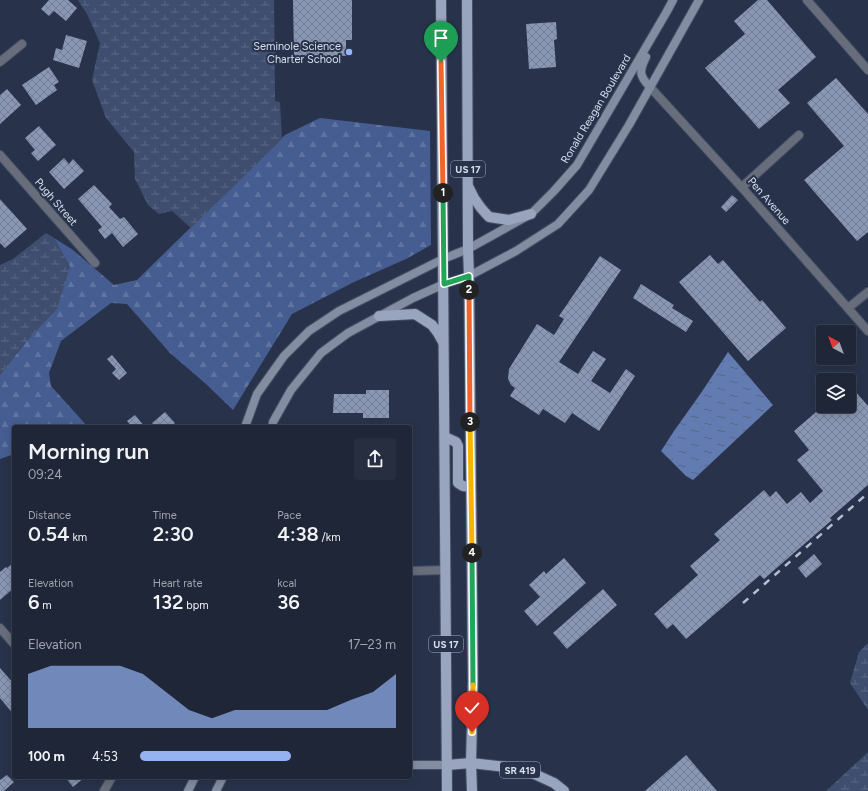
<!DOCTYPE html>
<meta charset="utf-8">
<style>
:root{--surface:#1e2638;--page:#262e40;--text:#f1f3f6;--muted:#a1a5ae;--line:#3c4353;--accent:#95b2f1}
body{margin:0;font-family:Figtree,sans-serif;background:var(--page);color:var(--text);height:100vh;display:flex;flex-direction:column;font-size:15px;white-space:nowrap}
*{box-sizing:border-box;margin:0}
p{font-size:13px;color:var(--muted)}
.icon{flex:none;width:22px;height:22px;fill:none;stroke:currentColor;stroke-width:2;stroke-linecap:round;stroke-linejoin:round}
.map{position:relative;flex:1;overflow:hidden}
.side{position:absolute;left:12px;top:425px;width:400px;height:354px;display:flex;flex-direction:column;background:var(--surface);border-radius:4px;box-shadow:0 2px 10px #0003,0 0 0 1px var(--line)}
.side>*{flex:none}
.needle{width:26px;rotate:319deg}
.controls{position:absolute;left:816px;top:325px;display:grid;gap:8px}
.controls a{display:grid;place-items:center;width:40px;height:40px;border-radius:4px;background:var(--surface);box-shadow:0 2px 10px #0003,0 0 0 1px var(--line);font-size:20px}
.pin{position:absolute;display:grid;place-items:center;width:34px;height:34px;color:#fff;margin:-41px -17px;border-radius:50% 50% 50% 0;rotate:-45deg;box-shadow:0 0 4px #0007}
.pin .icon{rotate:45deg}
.km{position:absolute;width:20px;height:20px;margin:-10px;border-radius:50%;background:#222;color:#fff;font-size:11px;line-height:20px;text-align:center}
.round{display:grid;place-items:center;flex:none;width:42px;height:42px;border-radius:4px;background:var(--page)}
.overview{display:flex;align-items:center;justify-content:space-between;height:68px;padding:0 16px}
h1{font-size:22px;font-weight:600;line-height:30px}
.metrics{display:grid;grid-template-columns:repeat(3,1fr);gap:6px;height:68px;padding:4px 16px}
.metrics div{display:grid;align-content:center}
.metrics b{font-size:20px;font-weight:600}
.metrics small{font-size:11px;font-weight:400}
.metrics p{font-size:11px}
.chart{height:112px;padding:8px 16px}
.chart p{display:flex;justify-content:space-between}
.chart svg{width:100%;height:72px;margin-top:4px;fill:var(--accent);opacity:.7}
ul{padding:0 16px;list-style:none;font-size:13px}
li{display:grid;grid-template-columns:64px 48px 1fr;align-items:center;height:30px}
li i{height:10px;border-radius:5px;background:var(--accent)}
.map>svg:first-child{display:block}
.forest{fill:url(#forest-firs)}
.wetland{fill:url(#wetland-marsh)}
.water{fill:url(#water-ripples)}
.building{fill:url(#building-cross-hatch)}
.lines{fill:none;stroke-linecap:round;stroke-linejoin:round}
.minor-casing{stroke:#444f65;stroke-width:10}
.secondary-casing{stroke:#444f65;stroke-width:10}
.primary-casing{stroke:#444f65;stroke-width:12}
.minor{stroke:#676d7a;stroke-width:8}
.secondary{stroke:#838da1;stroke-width:8}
.primary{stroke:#99a5bf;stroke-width:10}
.rail{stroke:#b6bdcf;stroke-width:2.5;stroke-dasharray:7 7;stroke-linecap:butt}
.split-1-casing{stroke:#fff;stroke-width:8}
.split-2-casing{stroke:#fff;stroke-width:8}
.split-3-casing{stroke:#fff;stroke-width:8}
.split-4-casing{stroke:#fff;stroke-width:8}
.split-5-casing{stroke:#fff;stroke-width:8}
.split-6-casing{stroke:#fff;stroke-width:8}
.split-1{stroke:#f0652b;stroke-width:5}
.split-2{stroke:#22a559;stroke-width:5}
.split-3{stroke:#f0652b;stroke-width:5}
.split-4{stroke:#f5b400;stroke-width:5}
.split-5{stroke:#22a559;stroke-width:5}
.split-6{stroke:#f5b400;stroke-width:5}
.poi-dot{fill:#95b6fd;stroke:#28334b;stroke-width:1.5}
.labels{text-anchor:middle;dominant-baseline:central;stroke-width:4;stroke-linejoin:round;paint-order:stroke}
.shield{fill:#28334b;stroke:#a3abbe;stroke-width:1}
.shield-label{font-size:10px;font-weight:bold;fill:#d8dfef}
.poi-label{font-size:11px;fill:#d8dfef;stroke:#28334b;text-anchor:end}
.street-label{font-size:11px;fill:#d8dfef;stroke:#28334b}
</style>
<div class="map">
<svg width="868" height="791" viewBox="0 0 868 791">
<defs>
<pattern id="forest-firs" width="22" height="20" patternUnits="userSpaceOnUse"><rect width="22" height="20" fill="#465d91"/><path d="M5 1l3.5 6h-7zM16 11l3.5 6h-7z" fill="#6074a1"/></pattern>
<pattern id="wetland-marsh" width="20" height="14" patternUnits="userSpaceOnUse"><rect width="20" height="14" fill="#3f4e6f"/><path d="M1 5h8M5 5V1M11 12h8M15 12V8" fill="none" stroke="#5a6784"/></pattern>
<pattern id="water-ripples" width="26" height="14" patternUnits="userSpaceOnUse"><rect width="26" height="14" fill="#627bb1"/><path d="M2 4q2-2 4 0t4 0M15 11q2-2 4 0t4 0" fill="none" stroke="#556587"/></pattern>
<pattern id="building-cross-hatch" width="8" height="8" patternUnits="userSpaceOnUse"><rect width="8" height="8" fill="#8997b4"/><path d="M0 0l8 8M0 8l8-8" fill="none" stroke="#737e94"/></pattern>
</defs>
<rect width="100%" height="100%" fill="#28334b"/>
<polygon class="forest" points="320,118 430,131 431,245 406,259 354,282 292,314 233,410 206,384 170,353 127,304 111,303 61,341 49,373 51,386 88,427 14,427 14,454 0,459 0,375 25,343 70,267 54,238 73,250 114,285 137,280 285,135"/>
<g class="wetland">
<polygon points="78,0 274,0 275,101 280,102 282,139 191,228 172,211 159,214 148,205 135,179 134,152 106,118 92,80 100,43 87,14"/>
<polygon points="46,233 54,238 70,267 57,309 25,343 0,375 0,265 13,259"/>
<polygon points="868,643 868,710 850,683 859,652"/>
<polygon points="868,752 868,791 826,791"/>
</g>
<polygon class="water" points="728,352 773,405 693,480 686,476 661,451 674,431 701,393"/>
<g class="building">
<polygon points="49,0 68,0 77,8 66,21 54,11 49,16 41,9"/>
<polygon points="293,0 352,0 352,40 346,40 346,56 294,56"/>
<polygon points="758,0 767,0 816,57 778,90 790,103 759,129 705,68 745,34 734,21"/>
<polygon points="556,22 557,39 554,40 556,67 529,69 526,24"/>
<polygon points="66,35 87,41 79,68 53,60 56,48 62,50"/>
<polygon points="49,67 59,82 54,85 57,90 36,105 22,85"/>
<polygon points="836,78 868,114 868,232 857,241 804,180 844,146 807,103"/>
<polygon points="7,89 21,105 0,124 0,95"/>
<polygon points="39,126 56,145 38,161 31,153 35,150 25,138"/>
<polygon points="64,158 69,164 73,159 84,171 64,189 49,172"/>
<polygon points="94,185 112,204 109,207 120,219 124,217 138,234 123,247 112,233 105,239 98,230 102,227 78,199"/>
<polygon points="732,195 738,200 726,212 721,207"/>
<polygon points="0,199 27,229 5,248 0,243"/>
<polygon points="710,255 718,264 723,260 760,302 762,300 786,328 748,361 679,282"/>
<polygon points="600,256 621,270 559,362 578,374 593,351 606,359 591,381 610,393 626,369 635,376 599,431 572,413 565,423 543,409 539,415 510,396 515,388 511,385 508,379 509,369 537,324 554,335 564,319 559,316"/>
<polygon points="641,284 674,305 672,308 693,321 686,332 633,298"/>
<polygon points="112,355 127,373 119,380 112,373 116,369 107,359"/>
<polygon points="849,384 868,406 868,485 830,518 832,520 764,579 760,575 686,639 673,624 667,629 654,614 698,575 690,566 720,540 714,534 764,490 770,497 776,491 787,504 801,492 810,503 823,491 797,460 809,450 794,431 823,406 849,406"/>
<polygon points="366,390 389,390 389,418 363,418 363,413 333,413 334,394 366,394"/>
<polygon points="165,412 175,423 170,427 155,427 152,423"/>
<polygon points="135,415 145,427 132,427 127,421"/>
<polygon points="814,554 822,564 806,578 798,568"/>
<polygon points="564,558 586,583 537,626 524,611 540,597 529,585 544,571 546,574"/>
<polygon points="14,562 14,588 0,600 0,572 6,567 7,568"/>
<polygon points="603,589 617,605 567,649 553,633"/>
<polygon points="0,668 14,684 14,715 0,698"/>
<polygon points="686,755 717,791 645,791"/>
<polygon points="7,775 14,782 4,791 0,791 0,780"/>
<polygon points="65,777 85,777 73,787"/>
</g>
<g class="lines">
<g class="minor-casing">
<g id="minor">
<polyline points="807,0 868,70"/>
<polyline points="0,62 22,44"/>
<polyline points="650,87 745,191 868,331"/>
<polyline points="0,155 95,263"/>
<polyline points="742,187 799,135"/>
<polyline points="848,308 868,292"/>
<polyline points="410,571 446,570"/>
<polyline points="0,628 14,644"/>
<polyline points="104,791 112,777"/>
</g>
</g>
<g class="secondary-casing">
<g id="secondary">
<path d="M 646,57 C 639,71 639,76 650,87"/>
<polyline points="245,427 257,394 284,356 309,331 339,311 443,259 468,249 531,214 554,191 577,165 666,13 673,0"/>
<polyline points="272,427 273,422 291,390 321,353 348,333 413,298 444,284 469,276 516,251 558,224 589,190 629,125 699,0"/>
<polyline points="410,765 447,765"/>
<polyline points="188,791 195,777"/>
<polyline points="216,791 223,777"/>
</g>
</g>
<g class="primary-casing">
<g id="primary">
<polyline points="441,0 447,791"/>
<polyline points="467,0 468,249 469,276 473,680 471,763 472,791"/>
<polyline points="469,188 474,198 481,208 489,217 509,220 531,214"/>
<polyline points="379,316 415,314 432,325 438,333 443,342"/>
<polyline points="445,437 456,442 458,446 458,483 463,486 471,487"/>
<polyline points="447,765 471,763 506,767 530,772 554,783 564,791"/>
</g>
</g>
<use href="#minor" class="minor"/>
<use href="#secondary" class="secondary"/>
<use href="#primary" class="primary"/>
<polyline class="rail" points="743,603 868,493"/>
</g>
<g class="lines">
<g class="split-1-casing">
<polyline id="split-1" points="441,62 443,193"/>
</g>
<g class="split-2-casing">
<polyline id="split-2" points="443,193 444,284 469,276 469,290"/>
</g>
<g class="split-3-casing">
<polyline id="split-3" points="469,290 470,422"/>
</g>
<g class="split-4-casing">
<polyline id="split-4" points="470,422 472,553"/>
</g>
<g class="split-5-casing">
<polyline id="split-5" points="472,553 473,685"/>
</g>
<g class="split-6-casing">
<polyline id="split-6" points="472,732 473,685"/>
</g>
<use href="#split-1" class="split-1"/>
<use href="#split-2" class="split-2"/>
<use href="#split-3" class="split-3"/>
<use href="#split-4" class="split-4"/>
<use href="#split-5" class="split-5"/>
<use href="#split-6" class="split-6"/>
</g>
<circle class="poi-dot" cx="349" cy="52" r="4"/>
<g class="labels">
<g class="shield">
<rect x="451" y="161" width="34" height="16" rx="3"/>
<rect x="429" y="636" width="34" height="16" rx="3"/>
<rect x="500" y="762" width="40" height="16" rx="3"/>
</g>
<g class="shield-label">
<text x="468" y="169">US 17</text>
<text x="446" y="644">US 17</text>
<text x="520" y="770">SR 419</text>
</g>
<g class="poi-label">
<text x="341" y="46">Seminole Science<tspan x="341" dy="13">Charter School</tspan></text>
</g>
<g class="street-label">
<text transform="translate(596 109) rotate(-59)">Ronald Reagan Boulevard</text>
<text transform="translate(769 201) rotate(49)">Pen Avenue</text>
<text transform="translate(56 202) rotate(49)">Pugh Street</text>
</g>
</g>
</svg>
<div class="controls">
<a><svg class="needle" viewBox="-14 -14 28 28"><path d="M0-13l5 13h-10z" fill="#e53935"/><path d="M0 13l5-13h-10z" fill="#a1a5ae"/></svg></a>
<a><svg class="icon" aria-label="layers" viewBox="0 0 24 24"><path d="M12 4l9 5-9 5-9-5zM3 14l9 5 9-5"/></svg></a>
</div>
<div class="pin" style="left:441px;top:62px;background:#1e9e55"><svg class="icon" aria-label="arrive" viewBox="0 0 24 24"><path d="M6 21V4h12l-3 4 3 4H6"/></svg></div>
<div class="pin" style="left:472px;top:732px;background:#d93025"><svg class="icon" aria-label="check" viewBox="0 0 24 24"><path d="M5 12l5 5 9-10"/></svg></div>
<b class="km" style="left:443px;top:193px">1</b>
<b class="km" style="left:469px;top:290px">2</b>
<b class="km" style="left:470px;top:422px">3</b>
<b class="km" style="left:472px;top:553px">4</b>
<section class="side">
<div class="overview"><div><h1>Morning run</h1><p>09:24</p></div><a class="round"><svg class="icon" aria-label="share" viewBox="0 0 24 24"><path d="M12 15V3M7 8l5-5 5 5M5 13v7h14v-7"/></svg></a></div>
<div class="metrics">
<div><p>Distance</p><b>0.54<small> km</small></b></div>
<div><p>Time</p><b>2:30</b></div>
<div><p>Pace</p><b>4:38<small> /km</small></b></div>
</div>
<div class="metrics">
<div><p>Elevation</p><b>6<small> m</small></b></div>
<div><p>Heart rate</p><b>132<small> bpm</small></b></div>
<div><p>kcal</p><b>36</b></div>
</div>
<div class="chart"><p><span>Elevation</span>17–23 m</p>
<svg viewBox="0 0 160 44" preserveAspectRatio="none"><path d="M0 44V11L10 6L20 6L30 6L40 6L50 11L60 22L70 33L80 38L90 33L100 33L110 33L120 33L130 33L140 27L150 22L160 11V44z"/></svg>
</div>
<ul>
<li><b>100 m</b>4:53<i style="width:59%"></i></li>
</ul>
</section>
</div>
